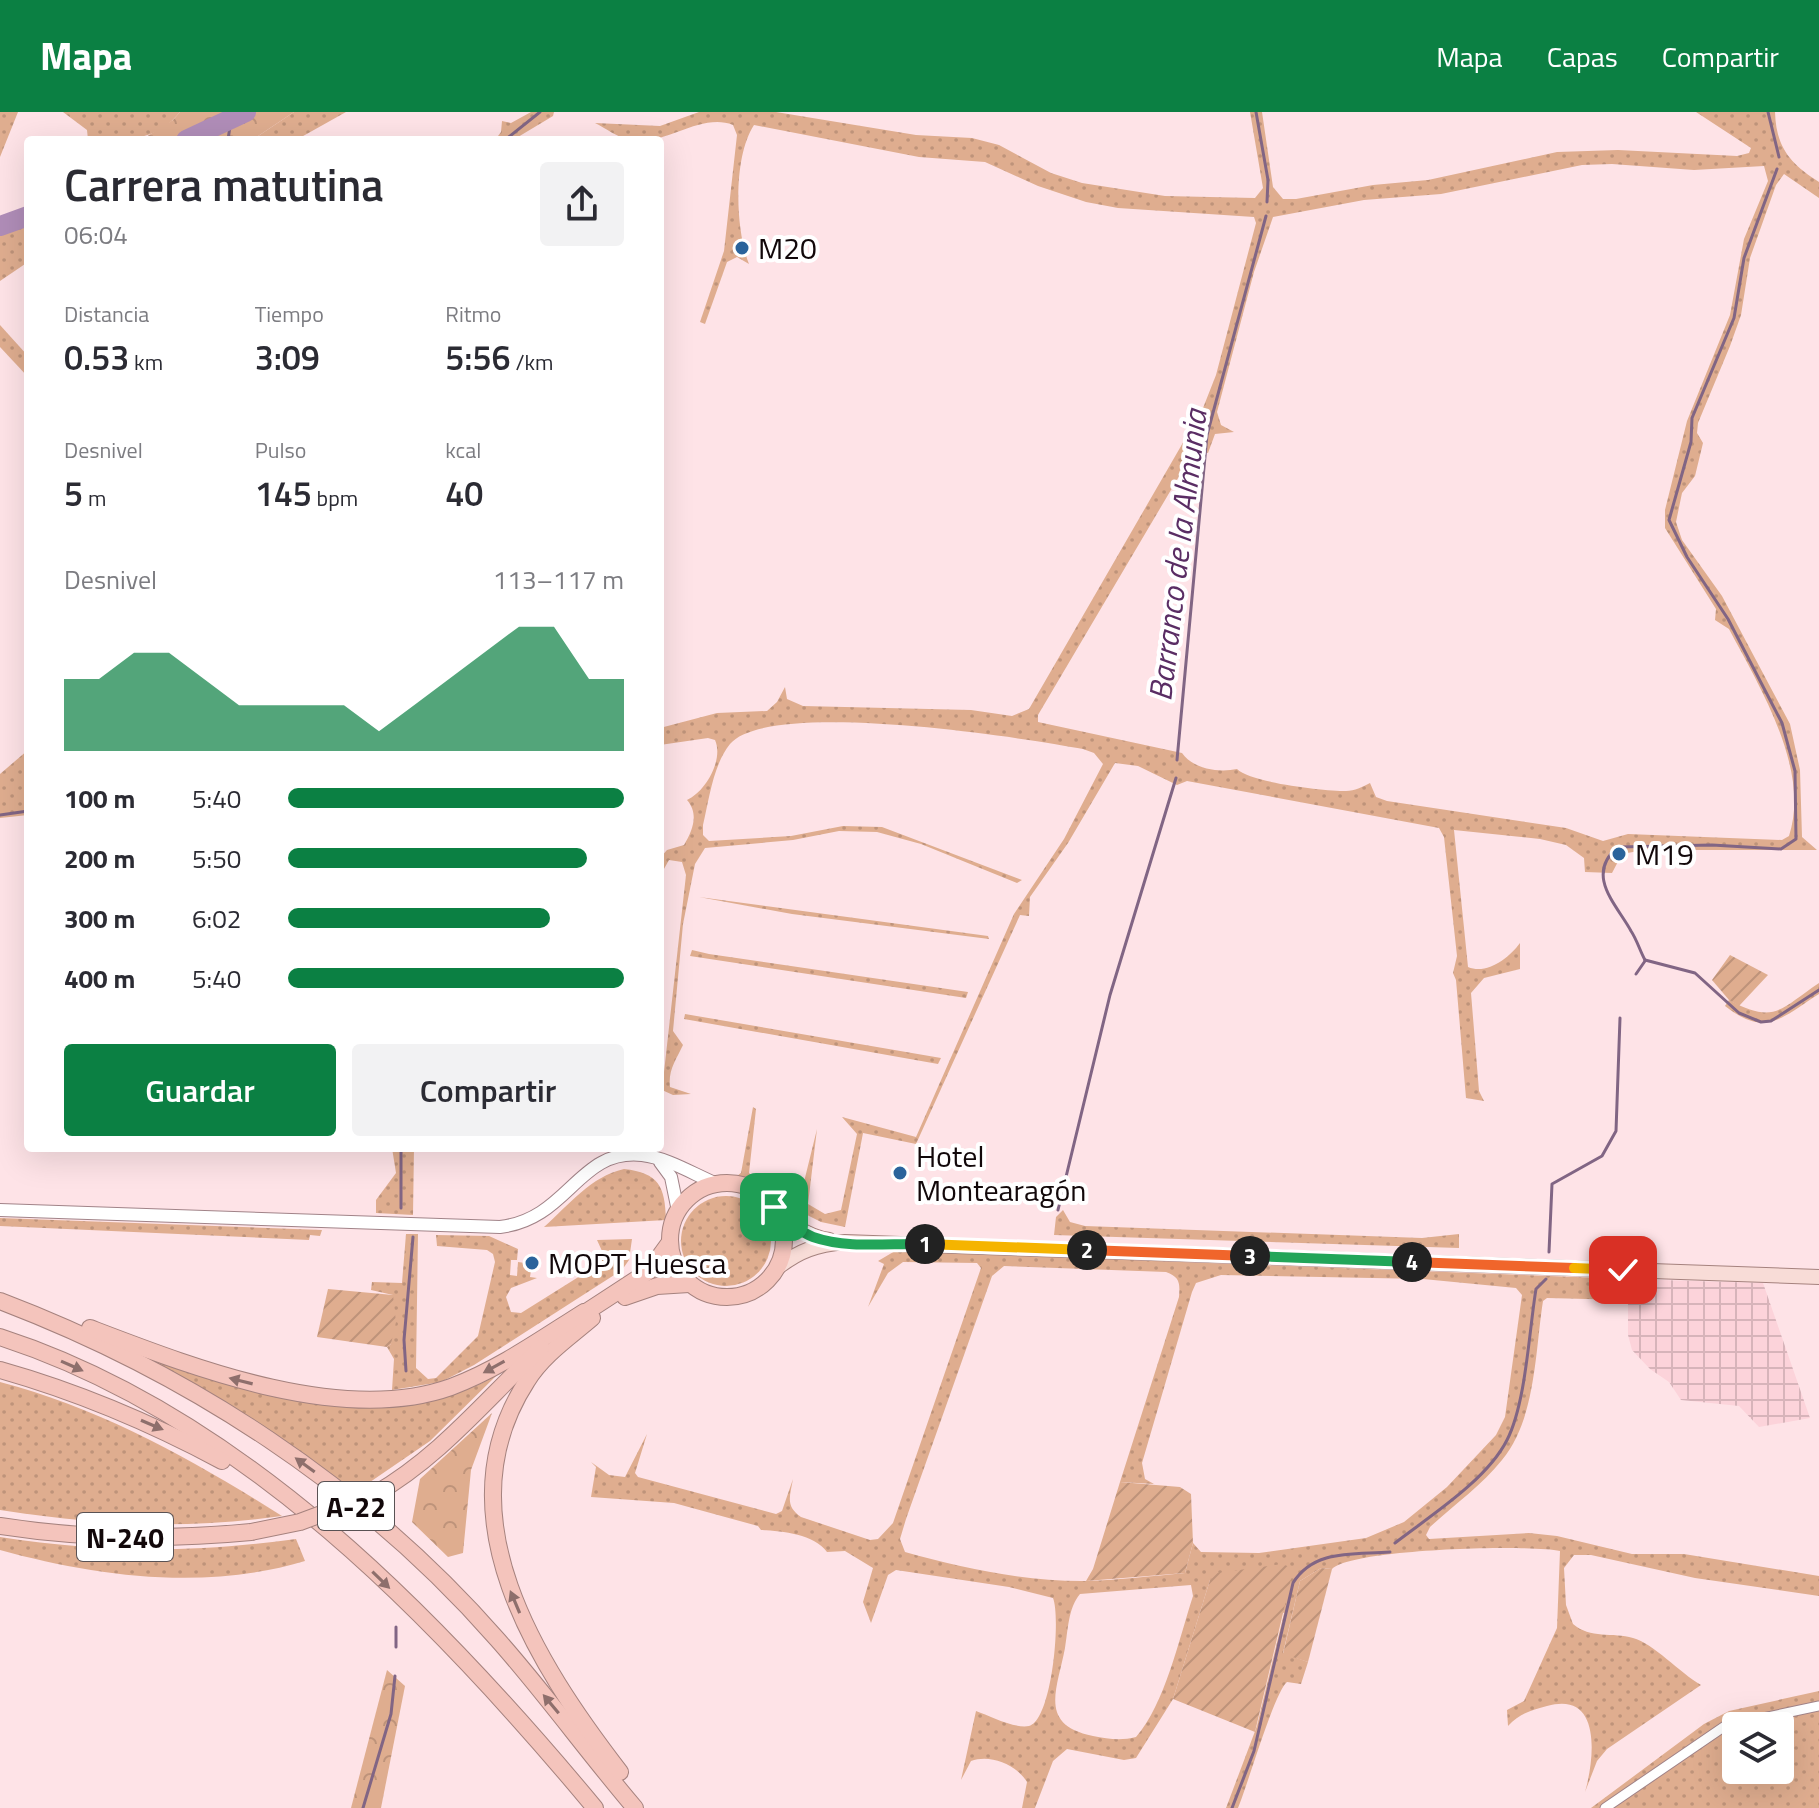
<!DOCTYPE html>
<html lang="es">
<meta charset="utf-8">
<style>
:root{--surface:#fff;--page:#f2f2f3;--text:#2b2b33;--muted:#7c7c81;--accent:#0b8043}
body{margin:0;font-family:"Titillium Web",sans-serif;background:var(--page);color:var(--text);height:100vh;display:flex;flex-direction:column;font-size:30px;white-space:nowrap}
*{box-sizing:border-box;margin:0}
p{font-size:26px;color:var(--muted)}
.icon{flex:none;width:44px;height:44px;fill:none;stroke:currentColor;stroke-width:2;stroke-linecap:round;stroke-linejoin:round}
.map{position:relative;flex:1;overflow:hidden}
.sheet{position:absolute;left:24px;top:24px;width:640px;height:1016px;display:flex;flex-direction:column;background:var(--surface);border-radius:8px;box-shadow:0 8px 32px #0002}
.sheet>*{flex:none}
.fabs{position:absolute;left:1722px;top:1600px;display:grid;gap:16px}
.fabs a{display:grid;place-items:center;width:72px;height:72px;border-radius:8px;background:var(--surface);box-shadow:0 8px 32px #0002;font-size:40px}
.pin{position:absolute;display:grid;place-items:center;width:68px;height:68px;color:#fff;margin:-34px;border-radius:16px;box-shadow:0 4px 12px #0006}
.km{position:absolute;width:40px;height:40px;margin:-20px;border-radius:50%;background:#222;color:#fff;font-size:22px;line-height:40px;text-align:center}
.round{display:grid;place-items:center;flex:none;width:84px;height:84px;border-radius:8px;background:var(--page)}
.headline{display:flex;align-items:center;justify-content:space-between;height:136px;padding:0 40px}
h1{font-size:44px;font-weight:600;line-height:60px}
.metrics{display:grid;grid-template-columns:repeat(3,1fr);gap:12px;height:136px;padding:8px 40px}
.metrics div{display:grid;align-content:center}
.metrics b{font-size:34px;font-weight:600}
.metrics small{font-size:22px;font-weight:400}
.metrics p{font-size:22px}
.chart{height:224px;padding:16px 40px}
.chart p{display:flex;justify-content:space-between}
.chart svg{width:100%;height:144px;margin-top:8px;fill:var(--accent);opacity:.7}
.cta{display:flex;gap:16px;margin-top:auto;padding:16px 40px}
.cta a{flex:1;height:92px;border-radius:8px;background:var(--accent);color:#fff;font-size:32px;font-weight:600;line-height:92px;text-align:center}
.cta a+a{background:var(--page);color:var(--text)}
ul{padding:0 40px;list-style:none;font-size:26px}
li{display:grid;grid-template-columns:128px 96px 1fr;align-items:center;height:60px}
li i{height:20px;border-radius:10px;background:var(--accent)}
header{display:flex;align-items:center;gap:48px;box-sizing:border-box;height:112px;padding:0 40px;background:var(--accent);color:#fff}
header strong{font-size:38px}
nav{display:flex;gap:44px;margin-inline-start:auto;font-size:28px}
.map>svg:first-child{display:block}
.industrial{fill:url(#industrial-grid)}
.grass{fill:url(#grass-dots);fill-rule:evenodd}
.forest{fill:url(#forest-crowns)}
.garden{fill:url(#garden-furrows)}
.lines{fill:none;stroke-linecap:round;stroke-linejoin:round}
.stream{stroke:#816584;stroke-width:3}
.river{stroke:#b08db8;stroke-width:20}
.street-casing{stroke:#a18388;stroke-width:11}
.secondary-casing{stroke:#a18388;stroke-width:14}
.primary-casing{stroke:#a5827e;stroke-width:16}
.highway-casing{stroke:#a5827e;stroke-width:18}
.street{stroke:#fff;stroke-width:9}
.secondary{stroke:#fff;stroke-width:12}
.primary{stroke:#f8dcd7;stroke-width:14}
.highway{stroke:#f4c4bc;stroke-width:16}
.highway-bridge-casing{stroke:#a5827e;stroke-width:18;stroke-linecap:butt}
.highway-bridge{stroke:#f4c4bc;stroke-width:16}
.oneway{fill:#8e6f6c}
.split-1-casing{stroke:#fff;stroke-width:16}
.split-2-casing{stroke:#fff;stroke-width:16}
.split-3-casing{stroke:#fff;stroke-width:16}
.split-4-casing{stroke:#fff;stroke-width:16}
.split-5-casing{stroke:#fff;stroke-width:16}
.split-6-casing{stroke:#fff;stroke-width:16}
.split-1{stroke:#22a559;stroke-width:10}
.split-2{stroke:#f5b400;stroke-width:10}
.split-3{stroke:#f0652b;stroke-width:10}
.split-4{stroke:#22a559;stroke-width:10}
.split-5{stroke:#f0652b;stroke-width:10}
.split-6{stroke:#f5b400;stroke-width:10}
.poi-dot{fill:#2a639b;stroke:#fff;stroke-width:3}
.labels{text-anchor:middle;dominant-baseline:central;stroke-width:8;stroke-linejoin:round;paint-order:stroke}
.shield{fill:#fff;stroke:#595254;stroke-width:2}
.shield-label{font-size:28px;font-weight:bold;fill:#12080a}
.poi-label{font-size:30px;fill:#12080a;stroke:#fff;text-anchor:start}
.water-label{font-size:32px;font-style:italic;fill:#5a2d64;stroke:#fff}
</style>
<header>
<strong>Mapa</strong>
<nav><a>Mapa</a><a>Capas</a><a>Compartir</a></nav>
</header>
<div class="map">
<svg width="1819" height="1696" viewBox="0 0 1819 1696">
<defs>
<pattern id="industrial-grid" width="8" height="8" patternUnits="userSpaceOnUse" patternTransform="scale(2)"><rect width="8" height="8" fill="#fcd3da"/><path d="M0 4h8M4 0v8" fill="none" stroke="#d7b4ba"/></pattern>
<pattern id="grass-dots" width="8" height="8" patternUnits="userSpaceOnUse" patternTransform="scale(2)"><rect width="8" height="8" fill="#dfad8f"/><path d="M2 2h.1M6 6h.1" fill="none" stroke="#be937a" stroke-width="1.8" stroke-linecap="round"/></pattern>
<pattern id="forest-crowns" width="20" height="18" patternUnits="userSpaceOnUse" patternTransform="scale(2)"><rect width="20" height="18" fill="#dfad8f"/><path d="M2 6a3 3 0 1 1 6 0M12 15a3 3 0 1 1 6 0" fill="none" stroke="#be937a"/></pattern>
<pattern id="garden-furrows" width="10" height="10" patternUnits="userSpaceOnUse" patternTransform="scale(2)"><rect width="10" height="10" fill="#dfad8f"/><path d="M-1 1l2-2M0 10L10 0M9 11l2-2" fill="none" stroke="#be937a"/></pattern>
</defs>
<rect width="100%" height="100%" fill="#fee3e7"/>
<polygon class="industrial" points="1628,1167 1763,1171 1810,1306 1759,1315 1739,1294 1681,1288 1669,1270 1650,1257 1632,1238 1628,1223"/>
<g class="grass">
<polygon points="0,0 18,0 0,45"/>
<path d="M 63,0 L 180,0 C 155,31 123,28 88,28 L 87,18 Z"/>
<polygon points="294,0 346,0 296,28 252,28"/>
<polygon points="531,0 554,0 553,4 513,28 495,28 501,20 502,9 511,11"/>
<path d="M 699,0 L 776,0 L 916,23 L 972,26 L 999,33 L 1051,61 L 1082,71 L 1165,84 L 1255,86 L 1263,76 L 1250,0 L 1262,0 L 1273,75 L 1283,87 L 1296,87 L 1373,73 L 1428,68 L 1557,40 L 1618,38 L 1737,44 L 1749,41 L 1751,36 L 1696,0 L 1775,0 C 1776,35 1790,52 1819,70 L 1819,86 L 1784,62 L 1776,73 L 1750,146 L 1741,203 L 1730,234 L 1698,311 L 1697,321 L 1703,331 L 1695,364 L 1682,381 L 1676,410 L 1682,428 L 1722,484 L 1790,612 L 1800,658 L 1802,725 L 1817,738 L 1644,738 L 1622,742 L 1612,761 L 1585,760 L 1584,746 L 1566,733 L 1540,727 L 1454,718 L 1468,855 C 1487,863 1509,846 1520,831 L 1520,857 L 1484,866 L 1471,881 L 1479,979 L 1484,989 L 1466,986 L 1456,868 L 1453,861 L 1457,844 L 1444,725 L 1439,716 L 1187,669 L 1177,673 L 1138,654 L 1115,651 L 1068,731 L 1030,785 L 1029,804 L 1020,803 L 916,1032 L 863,1021 L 845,1115 L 821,1110 L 734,1066 L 741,1061 L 753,995 L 756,997 L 749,1061 C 762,1074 785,1090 802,1078 L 817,1017 L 808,1092 L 825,1102 L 841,1098 L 857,1022 L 842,1005 L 916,1025 L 1014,802 L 1064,727 L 1103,652 L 1094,641 L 1083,637 C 1025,626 768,586 730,632 C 713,653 709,688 703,713 L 703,723 L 709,729 L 791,724 L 843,714 L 882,715 L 1022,768 L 1017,771 L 921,732 L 877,720 L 839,719 L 793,728 L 705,736 L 695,752 L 683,812 L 673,919 L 683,933 C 676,948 668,958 670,975 L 691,982 L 673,983 L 662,978 L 686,763 L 682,750 L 669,748 L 660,764 L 660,746 L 667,738 L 684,733 C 693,718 699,702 687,688 C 705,680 724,648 715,628 L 708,626 L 660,633 L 660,616 L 717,601 L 767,599 L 777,590 L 785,575 L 787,587 L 803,594 L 971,598 L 1012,604 L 1029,597 L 1203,296 L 1216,263 L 1256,111 L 1254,105 L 1118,96 L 1086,90 L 1038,74 L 985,50 L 919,45 L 754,13 C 733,45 735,117 749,152 L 737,145 L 727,150 L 705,212 L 700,210 L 724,139 L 737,23 L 733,13 C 700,0 665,35 629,28 C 619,26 605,16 595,11 L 660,14 ZM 1612,52 L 1694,58 L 1764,54 L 1768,69 L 1744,127 L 1730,203 L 1687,309 L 1665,398 L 1665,416 L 1716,497 L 1715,508 L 1729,517 C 1759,574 1811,657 1789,724 L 1782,728 L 1628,722 L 1603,729 L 1566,716 L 1387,689 L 1376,685 L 1370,671 C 1362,675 1355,679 1346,679 C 1325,679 1251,671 1237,657 C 1219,661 1193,657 1182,641 L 1038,610 L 1038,603 L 1194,339 L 1208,341 L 1215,322 L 1234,320 L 1221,313 L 1217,300 L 1254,160 L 1273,105 L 1364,88 L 1441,82 L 1582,53 Z"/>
<polygon points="28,108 28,150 0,169 0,120"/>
<polygon points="0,213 28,244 28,265 0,235"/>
<polygon points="28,638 28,703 0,706 0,662"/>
<polygon points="699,785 988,824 989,827 792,802"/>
<polygon points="692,838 709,842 968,880 966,886 690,844"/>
<path d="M 1819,871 L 1819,882 C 1781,906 1766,926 1725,894 L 1729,888 C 1775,913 1780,897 1819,871 Z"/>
<polygon points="685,902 941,946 938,952 684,907"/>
<polygon points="392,1036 414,1036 413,1103 376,1101 376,1088 396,1061"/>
<path d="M 624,1057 C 659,1061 665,1074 666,1108 L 544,1115 C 570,1092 590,1065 624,1057 Z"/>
<circle cx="726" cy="1129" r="45"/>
<polygon points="1063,1098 1070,1110 1085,1114 1422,1126 1459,1122 1459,1136 1054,1123 1056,1105"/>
<polygon points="0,1106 322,1118 320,1124 310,1123 309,1128 0,1114"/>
<polygon points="406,1122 418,1122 416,1256 428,1267 436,1266 478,1224 495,1150 493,1142 487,1138 437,1134 436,1123 489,1124 518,1137 517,1148 511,1148 510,1163 517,1164 518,1150 532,1152 530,1165 537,1166 511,1176 506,1185 511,1200 521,1201 596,1154 602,1139 597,1128 632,1127 629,1148 622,1158 474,1253 441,1270 392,1278 394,1247 387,1235 391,1232 393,1183 371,1178 372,1170 402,1171"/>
<path d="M 895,1139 L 1628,1167 L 1627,1188 L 1547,1186 L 1543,1189 C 1535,1240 1536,1307 1502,1348 C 1482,1373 1454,1393 1430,1415 L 1426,1423 L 1429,1427 L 1529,1421 L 1557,1424 L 1632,1442 L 1684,1442 L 1819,1464 L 1819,1484 L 1695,1466 L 1591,1443 L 1574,1443 L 1564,1456 L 1566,1493 L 1573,1512 C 1590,1527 1613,1520 1633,1526 C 1653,1531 1680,1561 1701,1573 L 1607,1637 L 1597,1649 L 1585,1680 C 1594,1649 1603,1578 1547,1594 C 1531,1598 1519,1602 1508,1614 L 1507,1598 L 1524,1589 L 1557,1516 L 1560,1439 C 1528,1432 1351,1437 1332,1457 L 1321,1456 L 1300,1469 L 1283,1541 L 1308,1550 L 1301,1572 L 1287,1570 C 1274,1581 1248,1672 1238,1696 L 1226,1696 L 1257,1614 L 1284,1501 L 1210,1468 L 1173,1587 L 1136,1646 L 1124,1648 L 1067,1637 L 1053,1649 L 1035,1696 L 1022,1696 L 1027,1670 C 1016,1652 990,1642 971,1649 L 961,1668 L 976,1599 C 990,1604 1015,1617 1029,1614 C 1052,1608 1061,1506 1053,1486 L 1009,1475 L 896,1458 L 888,1463 L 871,1511 L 863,1490 L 873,1456 L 845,1439 L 827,1440 C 814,1422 782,1419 761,1418 L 758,1414 L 674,1391 L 591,1385 L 596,1355 L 591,1350 L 609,1363 L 625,1365 L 647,1322 L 635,1361 L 638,1365 L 776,1402 L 782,1399 L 793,1367 C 790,1384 785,1394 801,1405 L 870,1428 L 878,1427 L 893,1411 L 981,1156 L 977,1151 L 903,1150 L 888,1161 L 868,1195 L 884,1152 L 878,1149 ZM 1004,1154 L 1166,1160 C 1180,1165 1180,1171 1179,1185 L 1120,1370 L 1154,1372 L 1145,1367 L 1142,1351 L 1192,1180 L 1196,1171 L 1221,1163 L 1423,1167 L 1516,1176 L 1522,1183 L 1505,1305 L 1496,1323 L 1447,1375 L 1404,1410 L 1366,1426 L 1259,1441 L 1201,1440 L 1193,1431 L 1185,1461 C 1152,1464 1119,1468 1087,1469 C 1027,1470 962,1456 905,1440 L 900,1427 L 906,1407 L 992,1164 ZM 1191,1473 L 1193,1484 C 1179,1527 1165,1592 1136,1625 C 1121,1629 1108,1627 1093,1624 C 1038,1613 1057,1578 1065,1536 C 1068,1519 1068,1496 1080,1482 Z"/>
<path d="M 145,1245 C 260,1283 384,1327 497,1263 L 430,1329 L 354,1381 L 239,1300 Z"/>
<path d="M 0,1270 C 103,1297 193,1348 282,1404 C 181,1418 100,1413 0,1398 Z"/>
<path d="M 0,1425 C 106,1441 189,1441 296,1427 L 305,1449 C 206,1479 98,1465 0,1438 Z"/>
<path d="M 1819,1579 L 1819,1696 L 1591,1696 L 1704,1612 L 1729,1599 ZM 1736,1614 L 1780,1614 L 1780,1658 L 1736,1658 Z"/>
</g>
<g class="forest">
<polygon points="180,0 294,0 252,28 141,28 173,8"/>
<polygon points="492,1301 471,1358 463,1441 448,1445 412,1410 420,1367"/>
<polygon points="387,1558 405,1574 381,1696 351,1696"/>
</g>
<g class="garden">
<polygon points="1730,843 1768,863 1739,894 1729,888 1712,868"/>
<polygon points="328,1177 393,1183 396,1210 391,1232 387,1235 317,1225"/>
<polygon points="1120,1370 1180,1375 1191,1382 1193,1431 1185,1461 1086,1469 1093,1457"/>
<polygon points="1282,1452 1290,1455 1292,1463 1255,1620 1173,1587 1210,1468 1217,1461"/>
<polygon points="1321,1456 1332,1457 1308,1550 1283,1542 1300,1469"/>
</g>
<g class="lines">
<g class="stream">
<polyline points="1256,0 1268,68 1267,90"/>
<polyline points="1768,0 1779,45"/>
<polyline points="228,28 231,7"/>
<polyline points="505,28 540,0"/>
<polyline points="1177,648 1207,323 1266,104"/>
<polyline points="0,703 28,699"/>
<path d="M 1645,848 C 1640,839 1637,828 1631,819 C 1617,793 1584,763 1618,735 L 1712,733 L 1781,737 L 1796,727 L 1795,659 L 1782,611 L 1728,507 L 1687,445 L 1669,408 L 1691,330 L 1692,306 L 1734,206 L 1744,146 L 1777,57"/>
<polyline points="1645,848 1695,861 1739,901 1761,910 1771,909 1819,878"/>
<polyline points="1636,862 1645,849"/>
<polyline points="401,1036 401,1096"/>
<polyline points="1058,1098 1110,883 1176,666"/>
<polyline points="1549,1140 1552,1072 1602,1044 1616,1019 1620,906"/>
<polyline points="406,1259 404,1228 413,1125"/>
<path d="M 1395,1431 C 1430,1404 1487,1368 1507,1328 C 1526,1291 1529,1219 1536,1177 L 1546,1167"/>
<polyline points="396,1535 396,1515"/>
<polyline points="363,1696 391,1602 395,1564"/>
<path d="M 1232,1696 L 1254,1639 L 1293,1471 C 1314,1437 1353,1443 1390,1440"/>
</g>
<g class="river">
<polyline points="186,28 246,0"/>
<polyline points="0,114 28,104"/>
</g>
<g class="street-casing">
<polyline id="street" points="1605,1696 1725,1614 1819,1594"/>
</g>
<g class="secondary-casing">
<g id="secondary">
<polyline points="660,1050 671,1065 678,1099"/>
<path d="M 0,1098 L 500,1115 C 569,1107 578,1036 642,1043 C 668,1046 693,1062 717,1072"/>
</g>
</g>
<g class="primary-casing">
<g id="primary">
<path d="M 774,1095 C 791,1112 805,1124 829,1128"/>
<path d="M 777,1156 C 800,1138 816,1133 845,1130 L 1819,1165"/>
</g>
</g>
<g class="highway-casing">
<g id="highway">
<circle cx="727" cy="1128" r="57"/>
<polyline points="625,1185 657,1174 689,1172"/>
<path d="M 0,1189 C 189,1261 363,1374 497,1527 C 545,1581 588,1641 635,1696"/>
<polyline points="577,1206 649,1159 670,1130"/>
<path d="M 592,1206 C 570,1225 543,1243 527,1269 C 440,1403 537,1552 620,1660"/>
<path d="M 90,1216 C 192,1255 342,1314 451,1275 C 499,1257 541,1227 584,1200"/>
<path d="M 0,1225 C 241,1303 437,1506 595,1696"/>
<path d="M 0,1258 C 78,1280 151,1311 222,1349"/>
<path d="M 375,1382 C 441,1344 486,1287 541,1236"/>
<path d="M 0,1414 C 83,1427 167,1428 251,1420"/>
</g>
</g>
<use href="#street" class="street"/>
<use href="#secondary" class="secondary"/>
<use href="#primary" class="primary"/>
<use href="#highway" class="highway"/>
<g class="highway-bridge-casing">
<polyline id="highway-bridge" points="251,1420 300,1410 375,1382"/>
</g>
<use href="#highway-bridge" class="highway-bridge"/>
</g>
<defs><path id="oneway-solid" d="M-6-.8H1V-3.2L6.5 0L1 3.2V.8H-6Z" transform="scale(2)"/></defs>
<g class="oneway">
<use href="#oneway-solid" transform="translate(72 1254) rotate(24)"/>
<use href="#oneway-solid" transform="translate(494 1255) rotate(151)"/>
<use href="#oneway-solid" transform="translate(241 1269) rotate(-166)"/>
<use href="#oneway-solid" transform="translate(152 1313) rotate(23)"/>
<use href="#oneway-solid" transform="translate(305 1353) rotate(-144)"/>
<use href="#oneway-solid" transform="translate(381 1468) rotate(44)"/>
<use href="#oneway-solid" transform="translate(515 1490) rotate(-113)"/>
<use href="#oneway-solid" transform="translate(551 1592) rotate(-130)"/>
</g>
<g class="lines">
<g class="split-1-casing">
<path id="split-1" d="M 774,1095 C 786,1106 797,1119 813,1125 C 847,1137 890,1131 925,1132"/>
</g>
<g class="split-2-casing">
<polyline id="split-2" points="925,1132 1087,1138"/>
</g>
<g class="split-3-casing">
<polyline id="split-3" points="1087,1138 1250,1144"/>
</g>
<g class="split-4-casing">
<polyline id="split-4" points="1250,1144 1412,1150"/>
</g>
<g class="split-5-casing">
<polyline id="split-5" points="1412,1150 1574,1156"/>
</g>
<g class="split-6-casing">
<polyline id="split-6" points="1574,1156 1623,1158"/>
</g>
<use href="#split-1" class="split-1"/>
<use href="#split-2" class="split-2"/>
<use href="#split-3" class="split-3"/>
<use href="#split-4" class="split-4"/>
<use href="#split-5" class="split-5"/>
<use href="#split-6" class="split-6"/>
</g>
<g class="poi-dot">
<circle cx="742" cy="136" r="8"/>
<circle cx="1619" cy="742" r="8"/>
<circle cx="900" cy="1061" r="8"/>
<circle cx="532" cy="1151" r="8"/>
</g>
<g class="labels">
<g class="shield">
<rect x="318" y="1370" width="76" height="48" rx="6"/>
<rect x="77" y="1401" width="96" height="48" rx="6"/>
</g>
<g class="shield-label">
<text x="356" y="1394">A-22</text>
<text x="125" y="1425">N-240</text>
</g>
<g class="poi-label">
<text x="758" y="136">M20</text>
<text x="1635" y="742">M19</text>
<text x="916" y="1044">Hotel<tspan x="916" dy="34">Montearagón</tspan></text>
<text x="548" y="1151">MOPT Huesca</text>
</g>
<g class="water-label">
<text transform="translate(1177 443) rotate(-83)">Barranco de la Almunia</text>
</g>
</g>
</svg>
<div class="fabs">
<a><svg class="icon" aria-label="layers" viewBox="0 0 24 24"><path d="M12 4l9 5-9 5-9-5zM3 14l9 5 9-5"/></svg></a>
</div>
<div class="pin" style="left:774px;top:1095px;background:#1e9e55"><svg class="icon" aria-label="arrive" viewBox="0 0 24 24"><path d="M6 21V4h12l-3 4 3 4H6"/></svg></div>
<div class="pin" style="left:1623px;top:1158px;background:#d93025"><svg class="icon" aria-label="check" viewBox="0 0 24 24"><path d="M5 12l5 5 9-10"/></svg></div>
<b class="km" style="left:925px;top:1132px">1</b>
<b class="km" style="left:1087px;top:1138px">2</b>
<b class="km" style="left:1250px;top:1144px">3</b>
<b class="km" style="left:1412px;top:1150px">4</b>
<section class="sheet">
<div class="headline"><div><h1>Carrera matutina</h1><p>06:04</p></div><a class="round"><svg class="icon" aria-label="share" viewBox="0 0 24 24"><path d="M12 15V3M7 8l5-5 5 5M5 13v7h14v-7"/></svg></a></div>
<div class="metrics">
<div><p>Distancia</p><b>0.53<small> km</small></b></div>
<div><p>Tiempo</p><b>3:09</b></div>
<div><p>Ritmo</p><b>5:56<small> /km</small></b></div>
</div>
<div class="metrics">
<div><p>Desnivel</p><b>5<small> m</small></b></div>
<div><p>Pulso</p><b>145<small> bpm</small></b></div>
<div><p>kcal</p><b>40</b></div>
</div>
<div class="chart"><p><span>Desnivel</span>113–117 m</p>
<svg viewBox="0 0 160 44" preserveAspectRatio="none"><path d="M0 44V22L10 22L20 14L30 14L40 22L50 30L60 30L70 30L80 30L90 38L100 30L110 22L120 14L130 6L140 6L150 22L160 22V44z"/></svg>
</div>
<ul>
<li><b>100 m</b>5:40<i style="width:100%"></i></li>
<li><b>200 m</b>5:50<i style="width:89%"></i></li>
<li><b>300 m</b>6:02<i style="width:78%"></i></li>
<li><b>400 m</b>5:40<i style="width:100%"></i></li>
</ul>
<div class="cta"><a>Guardar</a><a>Compartir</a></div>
</section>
</div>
